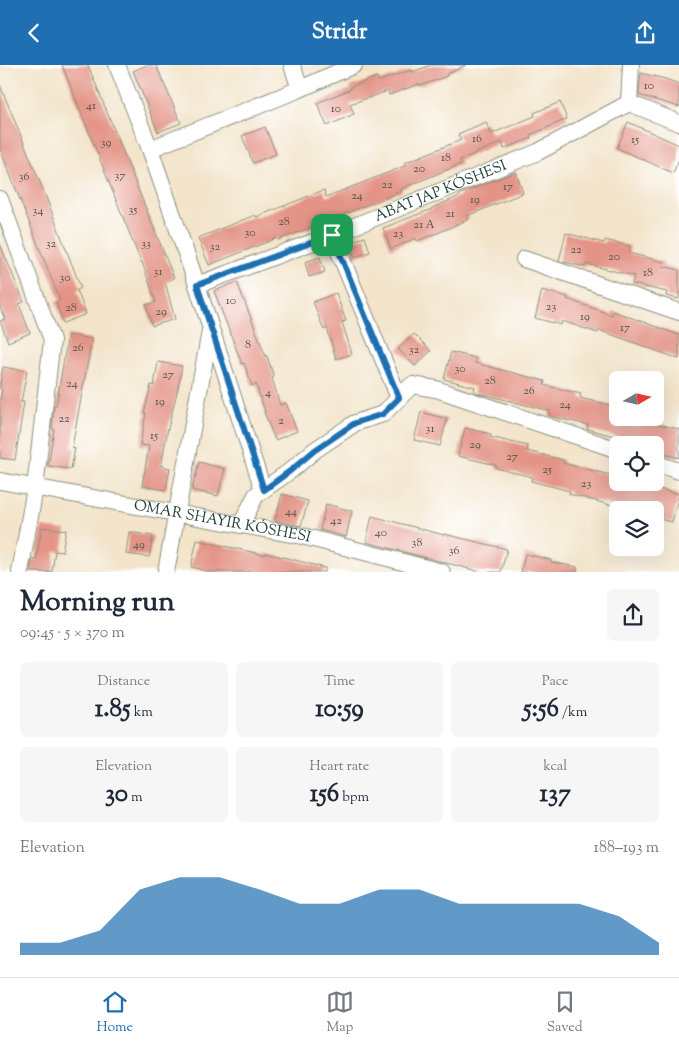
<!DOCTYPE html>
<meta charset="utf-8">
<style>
:root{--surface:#fff;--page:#f6f6f7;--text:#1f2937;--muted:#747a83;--line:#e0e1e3;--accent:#1f6fb2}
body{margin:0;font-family:"Sorts Mill Goudy",serif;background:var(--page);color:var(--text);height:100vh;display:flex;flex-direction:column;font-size:19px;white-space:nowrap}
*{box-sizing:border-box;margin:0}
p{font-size:16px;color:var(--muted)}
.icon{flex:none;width:28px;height:28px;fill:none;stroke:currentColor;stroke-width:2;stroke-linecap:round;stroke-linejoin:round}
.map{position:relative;height:507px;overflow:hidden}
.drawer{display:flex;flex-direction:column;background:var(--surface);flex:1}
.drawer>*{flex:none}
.needle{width:32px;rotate:81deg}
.tools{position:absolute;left:609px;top:306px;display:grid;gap:10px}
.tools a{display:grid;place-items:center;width:55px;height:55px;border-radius:8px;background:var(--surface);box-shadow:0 5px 20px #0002;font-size:25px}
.pin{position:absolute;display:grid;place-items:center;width:42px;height:42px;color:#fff;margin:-21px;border-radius:10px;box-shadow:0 2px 8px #0006}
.round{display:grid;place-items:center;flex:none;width:52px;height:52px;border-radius:8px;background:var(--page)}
.overview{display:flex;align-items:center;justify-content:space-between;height:85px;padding:0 20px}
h1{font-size:28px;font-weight:800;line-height:38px}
.stats{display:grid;grid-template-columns:repeat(3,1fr);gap:8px;height:85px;padding:5px 20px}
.stats div{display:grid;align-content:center;border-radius:8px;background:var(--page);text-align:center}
.stats b{font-size:25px;font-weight:800}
.stats small{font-size:14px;font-weight:400}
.stats p{font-size:14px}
.chart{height:140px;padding:10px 20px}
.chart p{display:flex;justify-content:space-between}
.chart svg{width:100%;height:90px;margin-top:5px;fill:var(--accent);opacity:.7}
header{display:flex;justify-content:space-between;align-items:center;height:65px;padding:0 20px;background:var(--accent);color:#fff;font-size:22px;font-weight:800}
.dock{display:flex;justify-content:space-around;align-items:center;height:70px;border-top:1px solid var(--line);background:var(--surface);font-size:14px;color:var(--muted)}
.dock a{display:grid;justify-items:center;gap:2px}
.dock .active{color:var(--accent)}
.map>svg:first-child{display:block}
.building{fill:#e49487}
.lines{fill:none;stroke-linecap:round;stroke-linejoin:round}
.minor-casing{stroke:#89907f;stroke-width:18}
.minor{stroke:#fff;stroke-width:16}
.route-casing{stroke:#fff;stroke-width:10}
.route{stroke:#1f6fb2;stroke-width:6}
.labels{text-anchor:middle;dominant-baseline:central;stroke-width:4;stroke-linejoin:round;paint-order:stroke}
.number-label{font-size:12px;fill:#505349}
.street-label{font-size:15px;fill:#1f3d34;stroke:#fff}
</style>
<header><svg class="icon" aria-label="back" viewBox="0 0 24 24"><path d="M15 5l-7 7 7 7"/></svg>Stridr<svg class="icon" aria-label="share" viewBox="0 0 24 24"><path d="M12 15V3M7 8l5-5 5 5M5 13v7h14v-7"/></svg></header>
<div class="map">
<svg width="679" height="507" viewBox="0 0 679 507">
<rect width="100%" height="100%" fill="#fff"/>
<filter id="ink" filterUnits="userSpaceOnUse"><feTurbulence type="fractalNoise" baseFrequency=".02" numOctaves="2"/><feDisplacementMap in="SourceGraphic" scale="10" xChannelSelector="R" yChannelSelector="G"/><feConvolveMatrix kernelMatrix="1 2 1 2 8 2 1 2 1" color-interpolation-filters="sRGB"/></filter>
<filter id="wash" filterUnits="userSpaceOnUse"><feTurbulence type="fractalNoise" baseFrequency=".0096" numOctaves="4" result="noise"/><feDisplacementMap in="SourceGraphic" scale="20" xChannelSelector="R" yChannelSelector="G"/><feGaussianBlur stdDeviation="1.12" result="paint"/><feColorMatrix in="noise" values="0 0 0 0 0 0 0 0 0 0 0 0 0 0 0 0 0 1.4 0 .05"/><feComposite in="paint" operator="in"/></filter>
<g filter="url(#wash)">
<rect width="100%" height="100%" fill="#f3e4ca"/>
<g id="blocks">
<g class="building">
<polygon points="62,0 88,0 174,213 165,217 175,254 152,261 146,240 156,237 142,197 141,197"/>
<polygon points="147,0 156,0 181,58 158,67 133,6"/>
<polygon points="431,0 466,0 447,9 447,11 420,21 419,19 389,30 388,26 350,39 354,49 327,61 317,38 351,24 350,22 377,12 379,16 411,5 412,7"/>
<polygon points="641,8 665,14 679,19 679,42 639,30"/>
<polygon points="0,20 44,127 81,223 77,225 86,249 63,258 56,237 60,235 0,84"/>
<polygon points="560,37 567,54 530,70 531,73 504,84 502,77 460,95 461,99 401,124 402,126 312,162 278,175 277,173 209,200 198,173 255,150 256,152 324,125 326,132 372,114 405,101 404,98 461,75 458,69 486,57 491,69 535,51 534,48"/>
<polygon points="628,57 679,80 679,94 673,108 617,83"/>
<polygon points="265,62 276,89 253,98 242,71"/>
<polygon points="516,107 523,128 467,151 469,154 440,167 417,176 416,173 391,184 383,163 432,144 432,143 460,131 460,129"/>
<polygon points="566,168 604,178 605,175 630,181 629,188 664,197 663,201 679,205 679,234 666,231 667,227 632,219 634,211 586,199 585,202 559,196"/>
<polygon points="365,172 370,187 354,192 349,177"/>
<polygon points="0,179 24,237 19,239 30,268 8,277 0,256 5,254 0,243"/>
<polygon points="320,192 325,207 309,212 305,197"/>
<polygon points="237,217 266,292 267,291 274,312 272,313 280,340 286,338 297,366 275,375 264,347 265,347 256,319 252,321 244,298 242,299 214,226"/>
<polygon points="542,225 568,232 567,234 612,250 613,246 679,270 679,294 599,265 598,268 562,256 561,260 535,253"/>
<polygon points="336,228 346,256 342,257 352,289 336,294 327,263 324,265 313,237"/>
<polygon points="414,269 431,286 415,301 398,284"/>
<polygon points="68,270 92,274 72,382 75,383 71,404 48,401 54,364 52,363 54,341 56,341"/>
<polygon points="451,287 476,293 475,298 545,316 544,320 581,329 580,333 618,342 618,352 652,352 650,357 679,364 679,393 655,387 655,380 646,380 588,364 587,364 588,360 549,351 550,346 478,328 474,326 475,322 444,314"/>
<polygon points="158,297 182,301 178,323 168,363 161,401 170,403 166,425 142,421 149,381 140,380 146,348 144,348 151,320 154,321"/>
<polygon points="3,302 27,306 21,337 24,337 15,395 0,393 0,334 2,325 0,324 0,318"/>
<polygon points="421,347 447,354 440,381 414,375"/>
<polygon points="465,363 491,369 490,372 528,381 527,386 563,395 563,398 618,412 618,418 637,418 644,419 644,420 679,429 672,457 655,453 655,445 630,445 569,429 570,426 531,416 532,412 496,403 496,400 458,391"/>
<polygon points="199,397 225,404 218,431 192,425"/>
<polygon points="282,429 308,436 301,461 275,456"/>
<polygon points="326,439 352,446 346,472 320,465"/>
<polygon points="372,451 444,470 444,469 507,484 501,507 481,507 366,477"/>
<polygon points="42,462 66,465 62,487 55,486 52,507 30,507 32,494 36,495"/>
<polygon points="129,467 153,471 149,492 126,489"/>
<polygon points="197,475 265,490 265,488 291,494 325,503 325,507 210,507 191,502"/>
<polygon points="525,489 551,495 551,497 577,502 577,507 521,507"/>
</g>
</g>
</g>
<g filter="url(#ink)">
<use href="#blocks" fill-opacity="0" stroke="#89907f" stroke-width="1"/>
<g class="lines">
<g class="minor-casing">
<g id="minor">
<polyline points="117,0 150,84 197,220 263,425"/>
<polyline points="292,0 300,24"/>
<polyline points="629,38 679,58"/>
<polyline points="629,38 631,0"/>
<polyline points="150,84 300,24 354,0"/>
<polyline points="0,134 52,275 35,423 20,507"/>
<polyline points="332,170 399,333"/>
<polyline points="524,194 679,247"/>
<path id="s1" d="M 197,220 L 332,170 L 538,87 L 629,38"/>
<polyline points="655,398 679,406"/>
<path id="s2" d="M 0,416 L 302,471 L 442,507"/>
<polyline points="241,460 256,430 290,406 315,385 355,358 383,349 412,320 436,324 618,385"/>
<polyline points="166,507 210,266"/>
</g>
</g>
<use href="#minor" class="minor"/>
</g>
</g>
<g class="lines" filter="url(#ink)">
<g class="route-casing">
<polygon id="route" points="332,170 399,333 383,349 355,358 315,385 290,406 264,425 197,220"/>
</g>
<use href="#route" class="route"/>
</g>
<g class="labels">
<g class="number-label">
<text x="649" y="21">10</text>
<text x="91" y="41">41</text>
<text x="336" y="44">10</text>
<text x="477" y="74">16</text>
<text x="635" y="75">15</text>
<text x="106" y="78">39</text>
<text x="446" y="93">18</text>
<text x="419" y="104">20</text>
<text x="120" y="111">37</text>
<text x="24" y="112">36</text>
<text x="387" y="120">22</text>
<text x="508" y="122">17</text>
<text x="357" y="131">24</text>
<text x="475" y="135">19</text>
<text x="133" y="145">35</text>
<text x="38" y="146">34</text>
<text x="450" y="149">21</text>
<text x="284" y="157">28</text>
<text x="424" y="160">21 А</text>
<text x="250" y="168">30</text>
<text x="398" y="169">23</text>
<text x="51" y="179">32</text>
<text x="146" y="179">33</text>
<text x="215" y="182">32</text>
<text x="576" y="185">22</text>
<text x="614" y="192">20</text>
<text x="158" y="207">31</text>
<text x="648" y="208">18</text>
<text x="65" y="213">30</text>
<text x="231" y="236">10</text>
<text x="551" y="242">23</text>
<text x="71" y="243">28</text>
<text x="161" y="247">29</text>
<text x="585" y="252">19</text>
<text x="625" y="263">17</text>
<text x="248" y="280">8</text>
<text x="78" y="283">26</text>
<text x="414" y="285">32</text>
<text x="460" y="304">30</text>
<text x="168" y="310">27</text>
<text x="490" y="316">28</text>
<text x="72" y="319">24</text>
<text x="529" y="326">26</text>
<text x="268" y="328">4</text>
<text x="160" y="337">19</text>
<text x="565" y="340">24</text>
<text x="64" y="354">22</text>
<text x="281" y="356">2</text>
<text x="430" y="364">31</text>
<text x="154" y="371">15</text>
<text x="475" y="380">29</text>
<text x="512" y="392">27</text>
<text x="547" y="405">25</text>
<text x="586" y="419">23</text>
<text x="291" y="447">44</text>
<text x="336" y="456">42</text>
<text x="381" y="468">40</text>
<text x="417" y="478">38</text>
<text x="139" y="480">49</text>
<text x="454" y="486">36</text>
</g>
<g class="street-label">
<text stroke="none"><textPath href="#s1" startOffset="261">ABAT JAP KÓSHESI</textPath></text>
<text stroke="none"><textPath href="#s2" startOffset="226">OMAR SHAYIR KÓSHESI</textPath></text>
</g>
</g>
</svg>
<div class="tools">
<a><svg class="needle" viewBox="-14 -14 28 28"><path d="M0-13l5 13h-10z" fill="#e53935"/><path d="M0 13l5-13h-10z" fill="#747a83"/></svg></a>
<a><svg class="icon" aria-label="locate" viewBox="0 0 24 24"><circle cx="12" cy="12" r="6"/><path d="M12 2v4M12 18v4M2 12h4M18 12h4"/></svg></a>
<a><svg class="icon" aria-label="layers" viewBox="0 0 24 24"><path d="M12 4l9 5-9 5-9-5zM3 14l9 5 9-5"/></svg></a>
</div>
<div class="pin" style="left:332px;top:170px;background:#1e9e55"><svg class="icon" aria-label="arrive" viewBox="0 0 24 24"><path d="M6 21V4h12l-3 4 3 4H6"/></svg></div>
</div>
<section class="drawer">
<div class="overview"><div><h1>Morning run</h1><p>09:45 · 5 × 370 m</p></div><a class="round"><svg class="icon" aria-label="share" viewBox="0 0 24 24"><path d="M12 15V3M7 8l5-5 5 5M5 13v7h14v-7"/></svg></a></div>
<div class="stats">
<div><p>Distance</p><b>1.85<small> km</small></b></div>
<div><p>Time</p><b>10:59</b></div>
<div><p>Pace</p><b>5:56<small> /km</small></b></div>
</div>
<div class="stats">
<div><p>Elevation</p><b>30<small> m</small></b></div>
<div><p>Heart rate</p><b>156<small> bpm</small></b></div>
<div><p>kcal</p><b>137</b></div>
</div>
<div class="chart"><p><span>Elevation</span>188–193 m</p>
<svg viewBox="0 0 160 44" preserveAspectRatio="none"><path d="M0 44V38L10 38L20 32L30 12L40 6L50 6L60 12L70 19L80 19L90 12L100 12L110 19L120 19L130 19L140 19L150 25L160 38V44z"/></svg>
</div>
</section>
<nav class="dock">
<a class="active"><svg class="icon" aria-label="home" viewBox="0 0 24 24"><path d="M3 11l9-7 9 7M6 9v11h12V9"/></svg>Home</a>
<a><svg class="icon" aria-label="map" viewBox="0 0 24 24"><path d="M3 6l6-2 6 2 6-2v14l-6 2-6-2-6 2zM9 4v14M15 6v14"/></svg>Map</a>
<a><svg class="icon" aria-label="saved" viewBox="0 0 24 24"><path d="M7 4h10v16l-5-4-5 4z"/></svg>Saved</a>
</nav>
